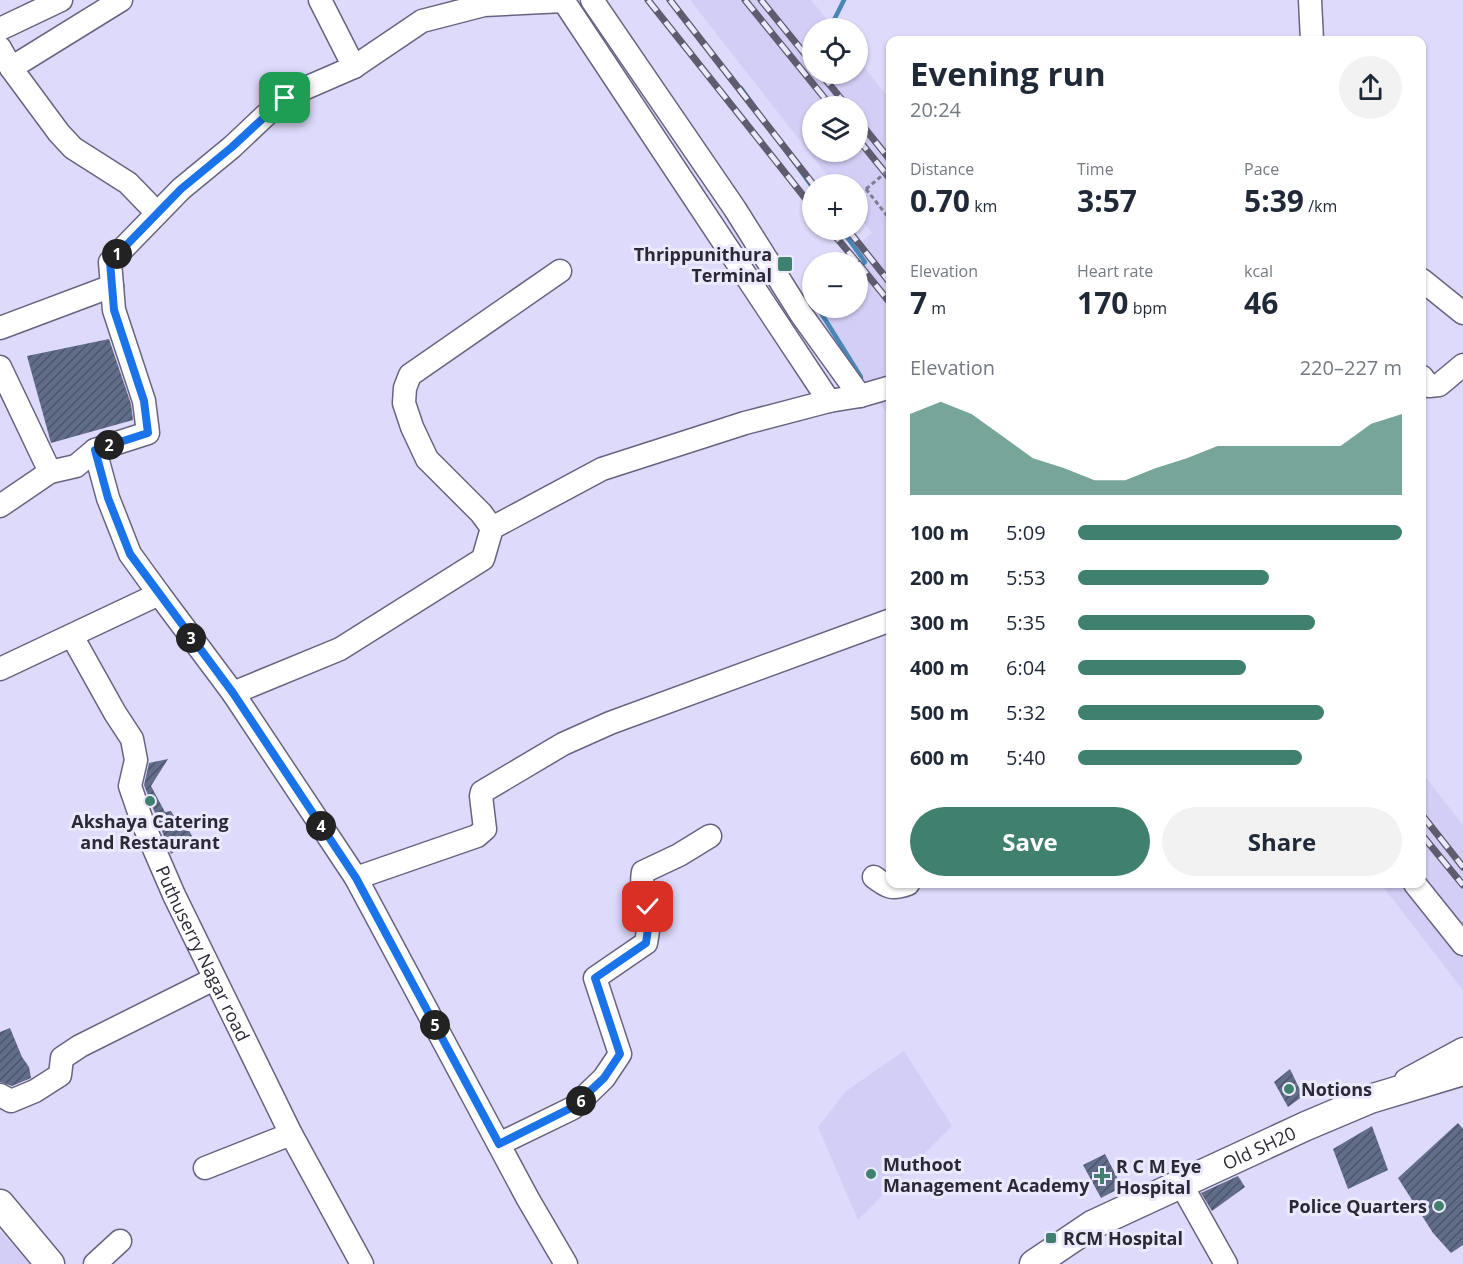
<!DOCTYPE html>
<meta charset="utf-8">
<style>
:root{--surface:#fff;--page:#f2f2f3;--text:#1f2937;--muted:#747a83;--accent:#40806e}
body{margin:0;font-family:"Open Sans",sans-serif;background:var(--page);color:var(--text);height:100vh;display:flex;flex-direction:column;font-size:22px;white-space:nowrap}
*{box-sizing:border-box;margin:0}
p{font-size:20px;color:var(--muted)}
.icon{flex:none;width:33px;height:33px;fill:none;stroke:currentColor;stroke-width:2;stroke-linecap:round;stroke-linejoin:round}
.map{position:relative;flex:1;overflow:hidden}
.side{position:absolute;left:886px;top:36px;width:540px;height:852px;display:flex;flex-direction:column;background:var(--surface);border-radius:12px;box-shadow:0 2px 4px #0004}
.side>*{flex:none}
.controls{position:absolute;left:802px;top:18px;display:grid;gap:12px}
.controls a{display:grid;place-items:center;width:66px;height:66px;border-radius:50%;background:var(--surface);box-shadow:0 2px 4px #0004;font-size:30px}
.pin{position:absolute;display:grid;place-items:center;width:51px;height:51px;color:#fff;margin:-26px;border-radius:12px;box-shadow:0 3px 9px #0006}
.km{position:absolute;width:30px;height:30px;margin:-15px;border-radius:50%;background:#222;color:#fff;font-size:16px;line-height:30px;text-align:center}
.round{display:grid;place-items:center;flex:none;width:63px;height:63px;border-radius:32px;background:var(--page)}
.summary{display:flex;align-items:center;justify-content:space-between;height:102px;padding:0 24px}
h1{font-size:33px;font-weight:700;line-height:45px}
.stats{display:grid;grid-template-columns:repeat(3,1fr);gap:9px;height:102px;padding:6px 24px}
.stats div{display:grid;align-content:center}
.stats b{font-size:30px;font-weight:700}
.stats small{font-size:16px;font-weight:400}
.stats p{font-size:16px}
.chart{height:168px;padding:12px 24px}
.chart p{display:flex;justify-content:space-between}
.chart svg{width:100%;height:108px;margin-top:6px;fill:var(--accent);opacity:.7}
.cta{display:flex;gap:12px;margin-top:auto;padding:12px 24px}
.cta a{flex:1;height:69px;border-radius:36px;background:var(--accent);color:#fff;font-size:24px;font-weight:700;line-height:69px;text-align:center}
.cta a+a{background:var(--page);color:var(--text)}
ul{padding:0 24px;list-style:none;font-size:20px}
li{display:grid;grid-template-columns:96px 72px 1fr;align-items:center;height:45px}
li i{height:15px;border-radius:8px;background:var(--accent)}
.map>svg:first-child{display:block}
.built{fill:#d3cef5;fill-rule:evenodd}
.lines{fill:none;stroke-linecap:round;stroke-linejoin:round}
.stream{stroke:#4987b7;stroke-width:4.5}
.building{fill:url(#building-hatch)}
.minor-casing{stroke:#676480;stroke-width:25}
.major-casing{stroke:#676480;stroke-width:31}
.path{stroke:#7d7b90;stroke-width:3;stroke-dasharray:4.5 3;stroke-linecap:butt}
.minor{stroke:#fff;stroke-width:22}
.major{stroke:#fff;stroke-width:28}
.rail-casing{stroke:#5e5c6e;stroke-width:7}
.rail{stroke:#ebe9fd;stroke-width:4.5;stroke-dasharray:14;stroke-linecap:butt}
.path-bridge{stroke:#7d7b90;stroke-width:3;stroke-dasharray:4.5 3;stroke-linecap:butt}
.route-casing{stroke:#fff;stroke-width:12}
.route{stroke:#1a73e8;stroke-width:8}
.poi-dot{fill:#40806e;stroke:#ebe9fd;stroke-width:2}
.labels{text-anchor:middle;dominant-baseline:central;stroke-width:6;stroke-linejoin:round;paint-order:stroke}
.poi-label{font-size:18px;font-weight:bold;fill:#2a2935;stroke:#ebe9fd;text-anchor:start}
.street-label{font-size:18px;fill:#2a2935;stroke:#ebe9fd}
</style>
<div class="map">
<svg width="1463" height="1264" viewBox="0 0 1463 1264">
<defs>
<pattern id="building-hatch" width="6" height="6" patternUnits="userSpaceOnUse" patternTransform="scale(1.5)"><rect width="6" height="6" fill="#626d89"/><path d="M-1 1l2-2M0 6l6-6M5 7l2-2" fill="none" stroke="#4d556b"/></pattern>
</defs>
<rect width="100%" height="100%" fill="#dedafb"/>
<g class="built">
<path d="M 690,0 L 811,0 L 834,28 L 813,28 L 813,74 L 858,74 L 858,59 L 891,101 L 891,418 L 799,299 L 813,287 L 813,308 L 858,308 L 858,262 L 839,262 L 872,233 L 858,215 L 858,184 L 834,184 ZM 813,106 L 858,106 L 858,152 L 813,152 Z"/>
<polygon points="1422,773 1463,825 1463,990 1381,884 1422,884"/>
<polygon points="904,1051 952,1126 858,1220 818,1127 846,1091"/>
<polygon points="0,1231 30,1264 0,1264"/>
</g>
<g class="lines">
<g class="stream">
<polyline points="830,28 844,0"/>
<polyline points="741,88 813,188"/>
<polyline points="842,230 865,262 858,268"/>
<polyline points="818,308 861,377"/>
</g>
</g>
<g class="building">
<polygon points="109,339 131,404 133,420 51,443 27,356"/>
<polygon points="168,759 151,786 165,812 171,811 177,821 184,821 193,838 171,854 144,785 149,763"/>
<polygon points="10,1028 22,1057 29,1067 31,1078 12,1086 0,1082 0,1032"/>
<polygon points="1290,1069 1303,1096 1288,1107 1274,1082"/>
<polygon points="1458,1123 1463,1129 1463,1245 1451,1253 1433,1233 1398,1178"/>
<polygon points="1372,1126 1388,1170 1348,1189 1333,1149"/>
<polygon points="1105,1154 1122,1187 1101,1198 1083,1165"/>
<polygon points="1238,1176 1245,1187 1212,1211 1201,1193"/>
</g>
<g class="lines">
<g class="minor-casing">
<g id="minor">
<polyline points="320,0 354,67"/>
<polyline points="563,0 829,401"/>
<polyline points="592,0 735,209 801,314 860,396"/>
<polyline points="1310,0 1312,40"/>
<polyline points="0,29 61,0"/>
<polyline points="0,48 11,68 59,133 73,148 128,183 157,213"/>
<polyline points="11,68 121,0"/>
<polyline points="1422,280 1463,313"/>
<polyline points="0,328 112,286"/>
<polyline points="0,367 50,472"/>
<polyline points="1422,377 1429,386 1439,385 1463,365"/>
<polyline points="0,506 50,472 76,466 95,450"/>
<polyline points="492,528 481,513 427,459 412,427 404,403 405,388 410,375 560,271"/>
<polyline points="159,594 130,554 108,498 95,450 148,433 144,401 114,310 110,262 181,189 232,147 285,97 354,67 422,21 484,5 564,1"/>
<path id="s1" d="M 72,636 L 115,713 L 132,739 L 136,760 L 130,786 L 142,821 L 174,895 L 291,1134 L 362,1264"/>
<polyline points="0,669 159,594 233,693 356,878 528,1199 566,1264"/>
<polyline points="233,693 340,649 483,559 492,528 602,469 745,423 829,401 860,396 891,387"/>
<path d="M 874,877 C 887,887 892,890 908,884"/>
<polyline points="356,878 477,836 485,829 481,796 482,792 563,744 610,723 891,620"/>
<polyline points="1415,884 1463,944"/>
<polyline points="1406,1080 1463,1049"/>
<polyline points="0,1095 11,1101 35,1091 60,1075 62,1058 80,1046 214,979"/>
<path d="M 499,1144 L 573,1108 L 604,1078 L 620,1054 L 595,978 L 646,943 C 648,932 650,921 648,910 C 646,895 640,889 643,872 L 679,855 L 710,836"/>
<polyline points="205,1168 291,1134"/>
<polyline points="1181,1184 1226,1264"/>
<polyline points="95,1264 120,1241"/>
</g>
</g>
<g class="major-casing">
<g id="major">
<polyline points="0,1204 50,1264"/>
<path id="s2" d="M 1034,1264 L 1092,1225 L 1306,1126 L 1370,1099 L 1463,1071"/>
</g>
</g>
<polyline class="path" points="866,189 888,217"/>
<use href="#minor" class="minor"/>
<use href="#major" class="major"/>
<g class="rail-casing">
<g id="rail">
<polyline points="648,0 813,208"/>
<polyline points="670,0 813,184"/>
<polyline points="745,0 831,106"/>
<polyline points="761,0 813,64"/>
<polyline points="821,74 847,106"/>
<polyline points="858,120 891,161"/>
<polyline points="858,139 891,180"/>
<polyline points="830,230 857,262"/>
<polyline points="848,230 891,284"/>
<polyline points="858,263 891,304"/>
<polyline points="1422,815 1463,867"/>
<polyline points="1422,835 1463,885"/>
</g>
</g>
<use href="#rail" class="rail"/>
<polyline class="path-bridge" points="866,189 891,168"/>
</g>
<g class="lines">
<g class="route-casing">
<polyline id="route" points="285,98 232,147 181,189 110,262 114,310 144,401 148,433 95,450 108,498 130,554 233,693 356,878 499,1144 573,1107 604,1078 620,1054 595,978 646,943 649,922 648,907"/>
</g>
<use href="#route" class="route"/>
</g>
<g class="poi-dot">
<rect x="777" y="256" width="16" height="16" rx="3"/>
<circle cx="150" cy="801" r="6"/>
<circle cx="1289" cy="1089" r="6"/>
<circle cx="871" cy="1174" r="6"/>
<path d="M1099 1167h6v6h6v6h-6v6h-6v-6h-6v-6h6z"/>
<circle cx="1439" cy="1206" r="6"/>
<rect x="1045" y="1232" width="12" height="12" rx="3"/>
</g>
<g class="labels">
<g class="poi-label">
<text x="772" y="254" text-anchor="end">Thrippunithura<tspan x="772" dy="21">Terminal</tspan></text>
<text x="150" y="821" text-anchor="middle">Akshaya Catering<tspan x="150" dy="21">and Restaurant</tspan></text>
<text x="1301" y="1089">Notions</text>
<text x="883" y="1164">Muthoot<tspan x="883" dy="21">Management Academy</tspan></text>
<text x="1116" y="1166">R C M Eye<tspan x="1116" dy="21">Hospital</tspan></text>
<text x="1427" y="1206" text-anchor="end">Police Quarters</text>
<text x="1063" y="1238">RCM Hospital</text>
</g>
<g class="street-label">
<text stroke="none"><textPath href="#s1" startOffset="350">Puthuserry Nagar road</textPath></text>
<text stroke="none"><textPath href="#s2" startOffset="254">Old SH20</textPath></text>
</g>
</g>
</svg>
<div class="controls">
<a><svg class="icon" aria-label="locate" viewBox="0 0 24 24"><circle cx="12" cy="12" r="6"/><path d="M12 2v4M12 18v4M2 12h4M18 12h4"/></svg></a>
<a><svg class="icon" aria-label="layers" viewBox="0 0 24 24"><path d="M12 4l9 5-9 5-9-5zM3 14l9 5 9-5"/></svg></a>
<a>+</a>
<a>−</a>
</div>
<div class="pin" style="left:285px;top:98px;background:#1e9e55"><svg class="icon" aria-label="arrive" viewBox="0 0 24 24"><path d="M6 21V4h12l-3 4 3 4H6"/></svg></div>
<div class="pin" style="left:648px;top:907px;background:#d93025"><svg class="icon" aria-label="check" viewBox="0 0 24 24"><path d="M5 12l5 5 9-10"/></svg></div>
<b class="km" style="left:117px;top:254px">1</b>
<b class="km" style="left:109px;top:445px">2</b>
<b class="km" style="left:191px;top:638px">3</b>
<b class="km" style="left:321px;top:826px">4</b>
<b class="km" style="left:435px;top:1025px">5</b>
<b class="km" style="left:581px;top:1101px">6</b>
<section class="side">
<div class="summary"><div><h1>Evening run</h1><p>20:24</p></div><a class="round"><svg class="icon" aria-label="share" viewBox="0 0 24 24"><path d="M12 15V3M7 8l5-5 5 5M5 13v7h14v-7"/></svg></a></div>
<div class="stats">
<div><p>Distance</p><b>0.70<small> km</small></b></div>
<div><p>Time</p><b>3:57</b></div>
<div><p>Pace</p><b>5:39<small> /km</small></b></div>
</div>
<div class="stats">
<div><p>Elevation</p><b>7<small> m</small></b></div>
<div><p>Heart rate</p><b>170<small> bpm</small></b></div>
<div><p>kcal</p><b>46</b></div>
</div>
<div class="chart"><p><span>Elevation</span>220–227 m</p>
<svg viewBox="0 0 160 44" preserveAspectRatio="none"><path d="M0 44V11L10 6L20 11L30 20L40 29L50 33L60 38L70 38L80 33L90 29L100 24L110 24L120 24L130 24L140 24L150 15L160 11V44z"/></svg>
</div>
<ul>
<li><b>100 m</b>5:09<i style="width:100%"></i></li>
<li><b>200 m</b>5:53<i style="width:59%"></i></li>
<li><b>300 m</b>5:35<i style="width:73%"></i></li>
<li><b>400 m</b>6:04<i style="width:52%"></i></li>
<li><b>500 m</b>5:32<i style="width:76%"></i></li>
<li><b>600 m</b>5:40<i style="width:69%"></i></li>
</ul>
<div class="cta"><a>Save</a><a>Share</a></div>
</section>
</div>
